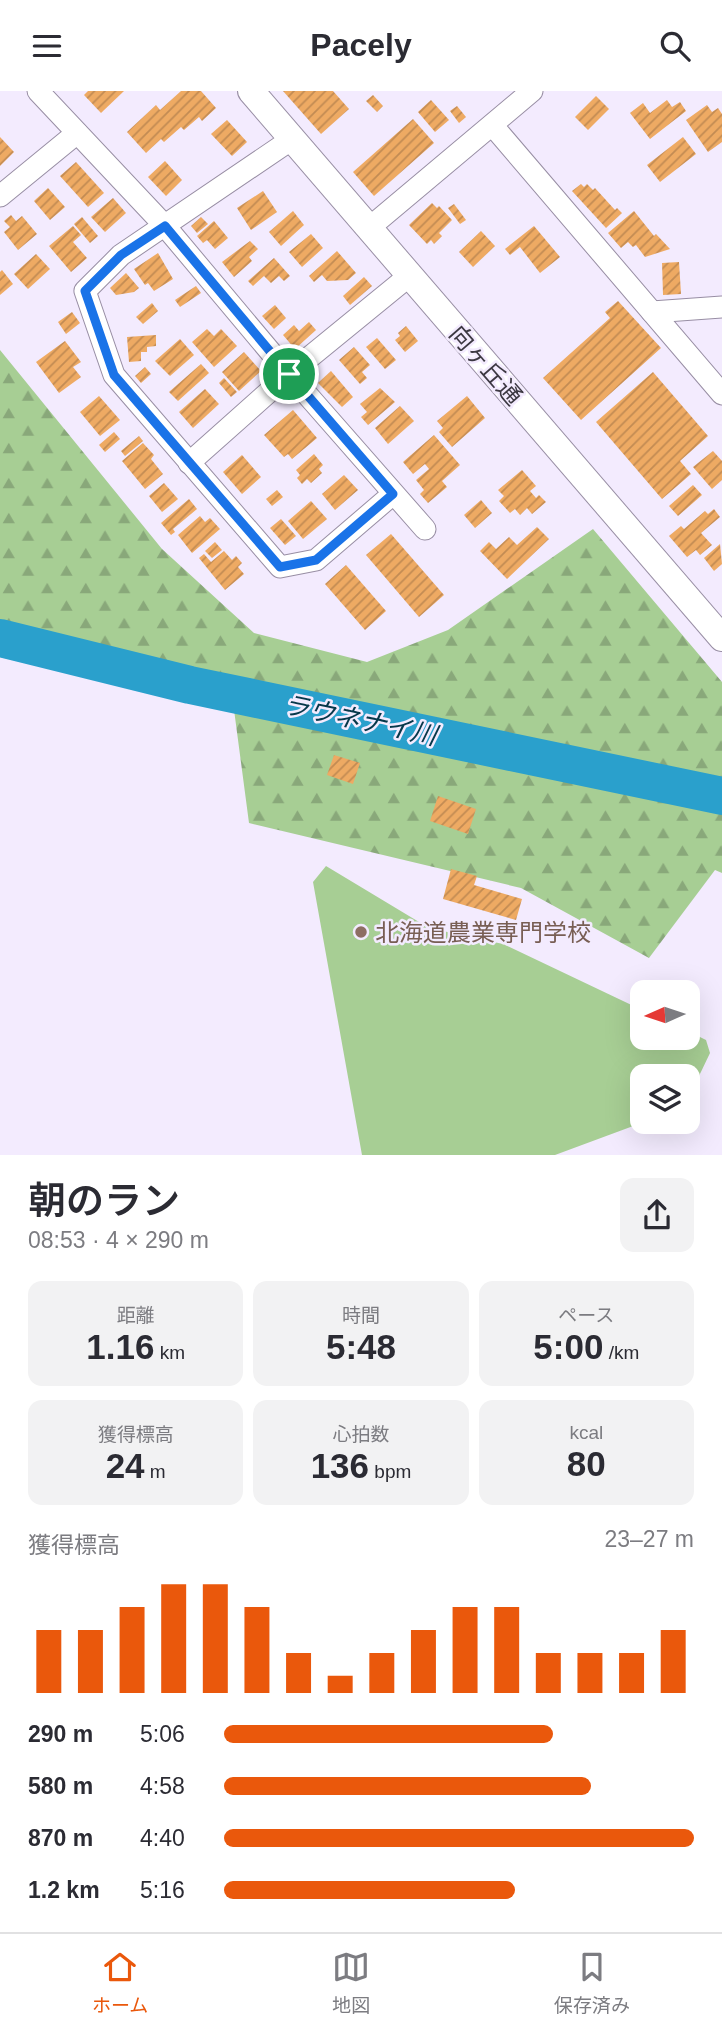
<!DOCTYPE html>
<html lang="ja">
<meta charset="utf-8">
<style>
:root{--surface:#fff;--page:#f2f2f3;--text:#2b2b33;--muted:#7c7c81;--line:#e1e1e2;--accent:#ea580c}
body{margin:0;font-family:Arial,"Noto Sans JP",sans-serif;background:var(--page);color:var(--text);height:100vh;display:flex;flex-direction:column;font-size:26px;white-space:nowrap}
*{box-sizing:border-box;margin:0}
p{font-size:23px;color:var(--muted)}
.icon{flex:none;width:38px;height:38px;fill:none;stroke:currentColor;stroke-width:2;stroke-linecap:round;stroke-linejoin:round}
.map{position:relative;height:1064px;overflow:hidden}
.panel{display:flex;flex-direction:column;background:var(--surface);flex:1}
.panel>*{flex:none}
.needle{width:46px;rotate:267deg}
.tools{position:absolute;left:630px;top:889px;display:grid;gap:14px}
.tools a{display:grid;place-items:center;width:70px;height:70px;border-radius:14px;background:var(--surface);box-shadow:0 7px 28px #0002;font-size:35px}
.pin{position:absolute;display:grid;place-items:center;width:60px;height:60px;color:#fff;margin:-30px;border:4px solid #fff;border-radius:50%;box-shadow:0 2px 7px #0007}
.round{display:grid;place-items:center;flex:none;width:74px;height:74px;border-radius:14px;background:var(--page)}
.head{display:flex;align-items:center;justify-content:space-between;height:119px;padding:0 28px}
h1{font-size:38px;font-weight:600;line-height:52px}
.figures{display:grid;grid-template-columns:repeat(3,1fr);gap:10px;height:119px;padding:7px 28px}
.figures div{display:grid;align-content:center;border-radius:14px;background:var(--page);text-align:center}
.figures b{font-size:35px;font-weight:600}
.figures small{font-size:19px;font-weight:400}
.figures p{font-size:19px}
.chart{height:196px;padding:14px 28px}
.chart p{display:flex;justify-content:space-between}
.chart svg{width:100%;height:126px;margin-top:7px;stroke:var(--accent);stroke-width:6}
ul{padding:0 28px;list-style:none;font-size:23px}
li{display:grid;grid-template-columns:112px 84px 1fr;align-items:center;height:52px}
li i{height:18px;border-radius:9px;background:var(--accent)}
header{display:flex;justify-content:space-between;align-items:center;height:91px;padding:0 28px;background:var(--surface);font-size:32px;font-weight:600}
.menu{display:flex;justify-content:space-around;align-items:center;height:98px;border-top:2px solid var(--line);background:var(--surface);font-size:19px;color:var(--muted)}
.menu a{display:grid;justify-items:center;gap:4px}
.menu .current{color:var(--accent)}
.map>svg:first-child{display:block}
.grass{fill:#a7ce94}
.forest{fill:url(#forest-firs)}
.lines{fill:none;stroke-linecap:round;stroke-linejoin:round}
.river{stroke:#2aa0cc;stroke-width:38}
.building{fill:url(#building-hatch)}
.minor-casing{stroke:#988ea4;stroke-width:23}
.tertiary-casing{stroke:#988ea4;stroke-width:28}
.minor{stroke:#fff;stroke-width:21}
.tertiary{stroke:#fff;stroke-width:26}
.route-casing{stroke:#fff;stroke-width:14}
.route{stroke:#1a73e8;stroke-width:9}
.education-dot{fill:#8d6e63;stroke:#f3ebfe;stroke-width:2.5}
.labels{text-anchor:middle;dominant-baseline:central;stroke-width:5;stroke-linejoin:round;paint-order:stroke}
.street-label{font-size:24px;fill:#3c3842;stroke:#f3ebfe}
.education-label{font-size:24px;fill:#785e54;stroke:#f3ebfe;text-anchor:start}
.water-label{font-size:26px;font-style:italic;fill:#06384b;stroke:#f3ebfe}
</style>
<header><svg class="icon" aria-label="menu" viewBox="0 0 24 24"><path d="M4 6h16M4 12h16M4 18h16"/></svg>Pacely<svg class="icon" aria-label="search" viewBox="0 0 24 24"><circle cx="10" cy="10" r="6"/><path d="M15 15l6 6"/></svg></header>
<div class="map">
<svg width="722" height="1064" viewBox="0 0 722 1064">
<defs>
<pattern id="forest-firs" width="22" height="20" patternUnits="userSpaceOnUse" patternTransform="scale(1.75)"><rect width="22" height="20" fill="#a7ce94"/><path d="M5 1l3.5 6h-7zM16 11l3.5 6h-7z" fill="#89a87a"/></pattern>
<pattern id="building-hatch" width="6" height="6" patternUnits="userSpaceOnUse" patternTransform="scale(1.75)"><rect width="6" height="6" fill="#eeaa63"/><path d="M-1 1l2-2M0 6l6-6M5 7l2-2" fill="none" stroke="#c28b53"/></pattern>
</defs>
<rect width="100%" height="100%" fill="#f3ebfe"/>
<polygon class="grass" points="326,775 429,837 503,853 642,919 642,947 688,947 688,940 706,949 710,962 688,1008 688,985 642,985 642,1031 644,1031 555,1064 362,1064 313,791"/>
<polygon class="forest" points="0,259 162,458 254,542 367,571 448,539 593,438 722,591 722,782 715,779 649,867 521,797 249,732 233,611 0,566"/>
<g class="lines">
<polyline class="river" points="0,547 190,594 722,705"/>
</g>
<g class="building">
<polygon points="88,0 124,0 101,22 84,4"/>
<polygon points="181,0 201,0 216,17 202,30 199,26 184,39 181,36 164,51 161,48 146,62 127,41 156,14 160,19"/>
<polygon points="283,0 333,0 349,18 321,43"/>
<polygon points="373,4 383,15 377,21 366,10"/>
<polygon points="596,5 609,18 588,39 575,26"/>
<polygon points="431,9 449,29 435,41 418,21"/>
<polygon points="667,9 672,16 680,11 686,20 650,48 630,22 643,12 650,22"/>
<polygon points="707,14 712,21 718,17 722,23 722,51 708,61 686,29"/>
<polygon points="457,15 466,26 459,32 450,20"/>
<polygon points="413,28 434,52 374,105 353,81"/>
<polygon points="227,29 247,51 232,65 211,43"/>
<polygon points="0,46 14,61 0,75"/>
<polygon points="683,46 696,63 660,91 647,74"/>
<polygon points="165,70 182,89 166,105 148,86"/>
<polygon points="76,71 104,102 88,116 60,85"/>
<polygon points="581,93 584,96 587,93 593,99 595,97 615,119 617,117 622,122 606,137 572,100"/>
<polygon points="48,97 65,116 50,129 34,110"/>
<polygon points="263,100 277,121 251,139 237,117"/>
<polygon points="113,107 126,122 105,141 91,126"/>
<polygon points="432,112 437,117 439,115 452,129 439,142 442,145 434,153 431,149 427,153 409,134"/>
<polygon points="454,113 466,129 460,133 448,117"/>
<polygon points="293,120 304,134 281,155 269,141"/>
<polygon points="634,120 654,145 656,143 670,158 645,166 636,154 633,156 628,151 621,157 608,142"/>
<polygon points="11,124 16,130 22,125 37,143 18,159 4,141 10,136 4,130"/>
<polygon points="82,126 98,145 90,152 74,133"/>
<polygon points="201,126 208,133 197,142 191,135"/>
<polygon points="214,130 228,147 215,158 207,149 203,152 197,145"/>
<polygon points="73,135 81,144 73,151 87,167 71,181 49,155"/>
<polygon points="534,135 560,166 540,182 520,156 510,164 505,158"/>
<polygon points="481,140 495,155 473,176 459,161"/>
<polygon points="311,143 323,157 302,176 289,161"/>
<polygon points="250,150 258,158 249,166 252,170 234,186 222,171"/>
<polygon points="337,160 356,182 348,189 327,190 322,184 314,191 309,185"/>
<polygon points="158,162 173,188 154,200 148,192 145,194 134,178"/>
<polygon points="36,163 50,178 28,198 14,183"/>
<polygon points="274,167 290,185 284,190 279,185 271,192 264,185 253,195 248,190"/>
<polygon points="679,171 681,203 663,204 662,172"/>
<polygon points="2,179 13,193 0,204 0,181"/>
<polygon points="126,182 139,197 134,201 116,204 110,197"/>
<polygon points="364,186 372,195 350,214 343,205"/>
<polygon points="196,195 201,202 180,216 175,209"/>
<polygon points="618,210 661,257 581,329 543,287 610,227 605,221"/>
<polygon points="152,212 158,220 143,233 136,226"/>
<polygon points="275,214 286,227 274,238 262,225"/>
<polygon points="72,221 80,232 66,243 58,231"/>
<polygon points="309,231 316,239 295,258 283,244 294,234 299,240"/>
<polygon points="406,235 418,250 405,261 395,249 400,245 398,242"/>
<polygon points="207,238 214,245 221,238 237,255 214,276 192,251"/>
<polygon points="156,244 156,255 147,256 147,261 141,261 141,270 129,271 127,246"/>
<polygon points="377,247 396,269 385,278 366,256"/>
<polygon points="180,248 194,264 170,285 155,270"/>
<polygon points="65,250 81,271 73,276 81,286 59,302 36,271"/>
<polygon points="354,256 370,274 362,281 367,287 360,293 339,269"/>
<polygon points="244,261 261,280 239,300 222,281"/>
<polygon points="201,273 209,282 178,310 169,301"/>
<polygon points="145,276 151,283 141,292 135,285"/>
<polygon points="331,280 353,306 342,316 318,292"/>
<polygon points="653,281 708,345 680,370 691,383 662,408 596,331"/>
<polygon points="224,287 237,301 231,306 219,292"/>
<polygon points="380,297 395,311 368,334 361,326 367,321 360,313"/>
<polygon points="205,298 219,313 193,337 179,321"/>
<polygon points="99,305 120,329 100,345 80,321"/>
<polygon points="467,305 485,327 452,356 439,341 443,337 437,330"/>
<polygon points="400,315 414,330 388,353 375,337"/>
<polygon points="293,319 317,347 292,368 288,363 284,366 264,344"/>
<polygon points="114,341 120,348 105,361 99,354"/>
<polygon points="434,344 460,374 442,390 447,396 428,412 420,403 424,399 416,389 429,378 425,373 413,383 403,371"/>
<polygon points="139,345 143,350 125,365 121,360"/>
<polygon points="143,352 154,364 151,368 163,383 145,398 122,370"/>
<polygon points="713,360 722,370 722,389 712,398 693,376"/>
<polygon points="314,363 323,374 319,378 322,382 311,392 307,388 302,393 297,387 300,384 296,379"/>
<polygon points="242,364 261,386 242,403 223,381"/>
<polygon points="522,379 536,395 530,400 536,407 539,404 546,411 532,423 527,417 520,424 515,418 510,422 499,410 504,405 498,399"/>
<polygon points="344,384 358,399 335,419 322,403"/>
<polygon points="164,392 178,408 162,421 149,405"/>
<polygon points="693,394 702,404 678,425 669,415"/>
<polygon points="277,399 283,406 272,415 266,408"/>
<polygon points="189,408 197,418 173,438 175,441 171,444 161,432"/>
<polygon points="481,409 492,422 475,437 464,424"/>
<polygon points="311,410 327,428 303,448 288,430"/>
<polygon points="714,418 720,426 701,442 712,454 700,464 696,459 687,466 669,445 681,435 684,438 705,420 708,423"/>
<polygon points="200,425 205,431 210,427 220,438 192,462 178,444"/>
<polygon points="281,428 296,445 285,454 270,437"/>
<polygon points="537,436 549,448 507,488 480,460 489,451 496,458 509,446 517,454"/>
<polygon points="391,443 444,504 419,526 366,464"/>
<polygon points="215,451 222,459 212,467 205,460"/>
<polygon points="720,453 722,473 714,480 704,467"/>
<polygon points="224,460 232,469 236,465 242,472 238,476 244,483 225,499 199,467 204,463 211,471"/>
<polygon points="346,474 386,520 365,539 325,493"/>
<polygon points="334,664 360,672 353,693 327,684"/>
<polygon points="438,705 476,718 468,743 430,730"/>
<polygon points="451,778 477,785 474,794 522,808 516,829 443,808"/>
</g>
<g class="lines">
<g class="minor-casing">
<g id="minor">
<polyline points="38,0 165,135 289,283 425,438"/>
<polyline points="493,35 722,303"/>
<polyline points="292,48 121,164 85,200 114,284 280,476 316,469 393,403"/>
<polyline points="0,105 77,42"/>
<polyline points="369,137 532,0"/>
<polyline points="652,221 722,216"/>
<polyline points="189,372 289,283 409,185"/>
</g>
</g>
<g class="tertiary-casing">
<polyline id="tertiary" points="251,0 722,547"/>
</g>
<use href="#minor" class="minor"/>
<use href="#tertiary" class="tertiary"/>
</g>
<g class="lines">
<g class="route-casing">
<polygon id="route" points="165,135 289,283 393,403 316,469 280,476 114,284 85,200 121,164"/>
</g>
<use href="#route" class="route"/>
</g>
<circle class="education-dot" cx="361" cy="841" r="7"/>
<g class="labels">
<g class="street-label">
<text transform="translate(486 274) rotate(49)">向ヶ丘通</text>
</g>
<g class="education-label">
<text x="375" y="841">北海道農業専門学校</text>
</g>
<g class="water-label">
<text transform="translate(360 629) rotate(12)">ラウネナイ川</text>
</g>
</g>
</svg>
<div class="tools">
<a><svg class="needle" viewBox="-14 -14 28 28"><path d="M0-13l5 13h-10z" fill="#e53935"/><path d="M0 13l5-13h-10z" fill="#7c7c81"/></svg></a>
<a><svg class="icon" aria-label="layers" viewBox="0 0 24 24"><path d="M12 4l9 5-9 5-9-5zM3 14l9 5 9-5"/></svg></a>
</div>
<div class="pin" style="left:289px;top:283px;background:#1e9e55"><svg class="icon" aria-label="arrive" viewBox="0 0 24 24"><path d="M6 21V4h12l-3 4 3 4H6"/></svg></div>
</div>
<section class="panel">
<div class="head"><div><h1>朝のラン</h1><p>08:53 · 4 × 290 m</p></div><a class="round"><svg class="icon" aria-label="share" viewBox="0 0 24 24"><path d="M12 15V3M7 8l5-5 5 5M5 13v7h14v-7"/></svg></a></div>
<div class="figures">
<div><p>距離</p><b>1.16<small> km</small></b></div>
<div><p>時間</p><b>5:48</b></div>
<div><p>ペース</p><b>5:00<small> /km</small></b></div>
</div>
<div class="figures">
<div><p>獲得標高</p><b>24<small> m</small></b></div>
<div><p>心拍数</p><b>136<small> bpm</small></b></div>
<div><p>kcal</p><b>80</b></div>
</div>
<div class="chart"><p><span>獲得標高</span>23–27 m</p>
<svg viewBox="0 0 160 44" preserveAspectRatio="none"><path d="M5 44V22M15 44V22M25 44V14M35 44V6M45 44V6M55 44V14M65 44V30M75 44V38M85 44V30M95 44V22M105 44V14M115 44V14M125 44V30M135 44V30M145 44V30M155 44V22"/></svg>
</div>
<ul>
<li><b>290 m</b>5:06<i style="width:70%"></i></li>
<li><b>580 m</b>4:58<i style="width:78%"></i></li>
<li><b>870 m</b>4:40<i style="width:100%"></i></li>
<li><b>1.2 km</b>5:16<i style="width:62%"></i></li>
</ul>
</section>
<nav class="menu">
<a class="current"><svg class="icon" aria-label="home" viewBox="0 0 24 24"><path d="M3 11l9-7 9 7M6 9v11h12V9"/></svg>ホーム</a>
<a><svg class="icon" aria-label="map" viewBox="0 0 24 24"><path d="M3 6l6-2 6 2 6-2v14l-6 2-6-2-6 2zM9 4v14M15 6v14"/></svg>地図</a>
<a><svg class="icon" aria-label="saved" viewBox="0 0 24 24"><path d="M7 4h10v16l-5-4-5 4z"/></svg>保存済み</a>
</nav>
